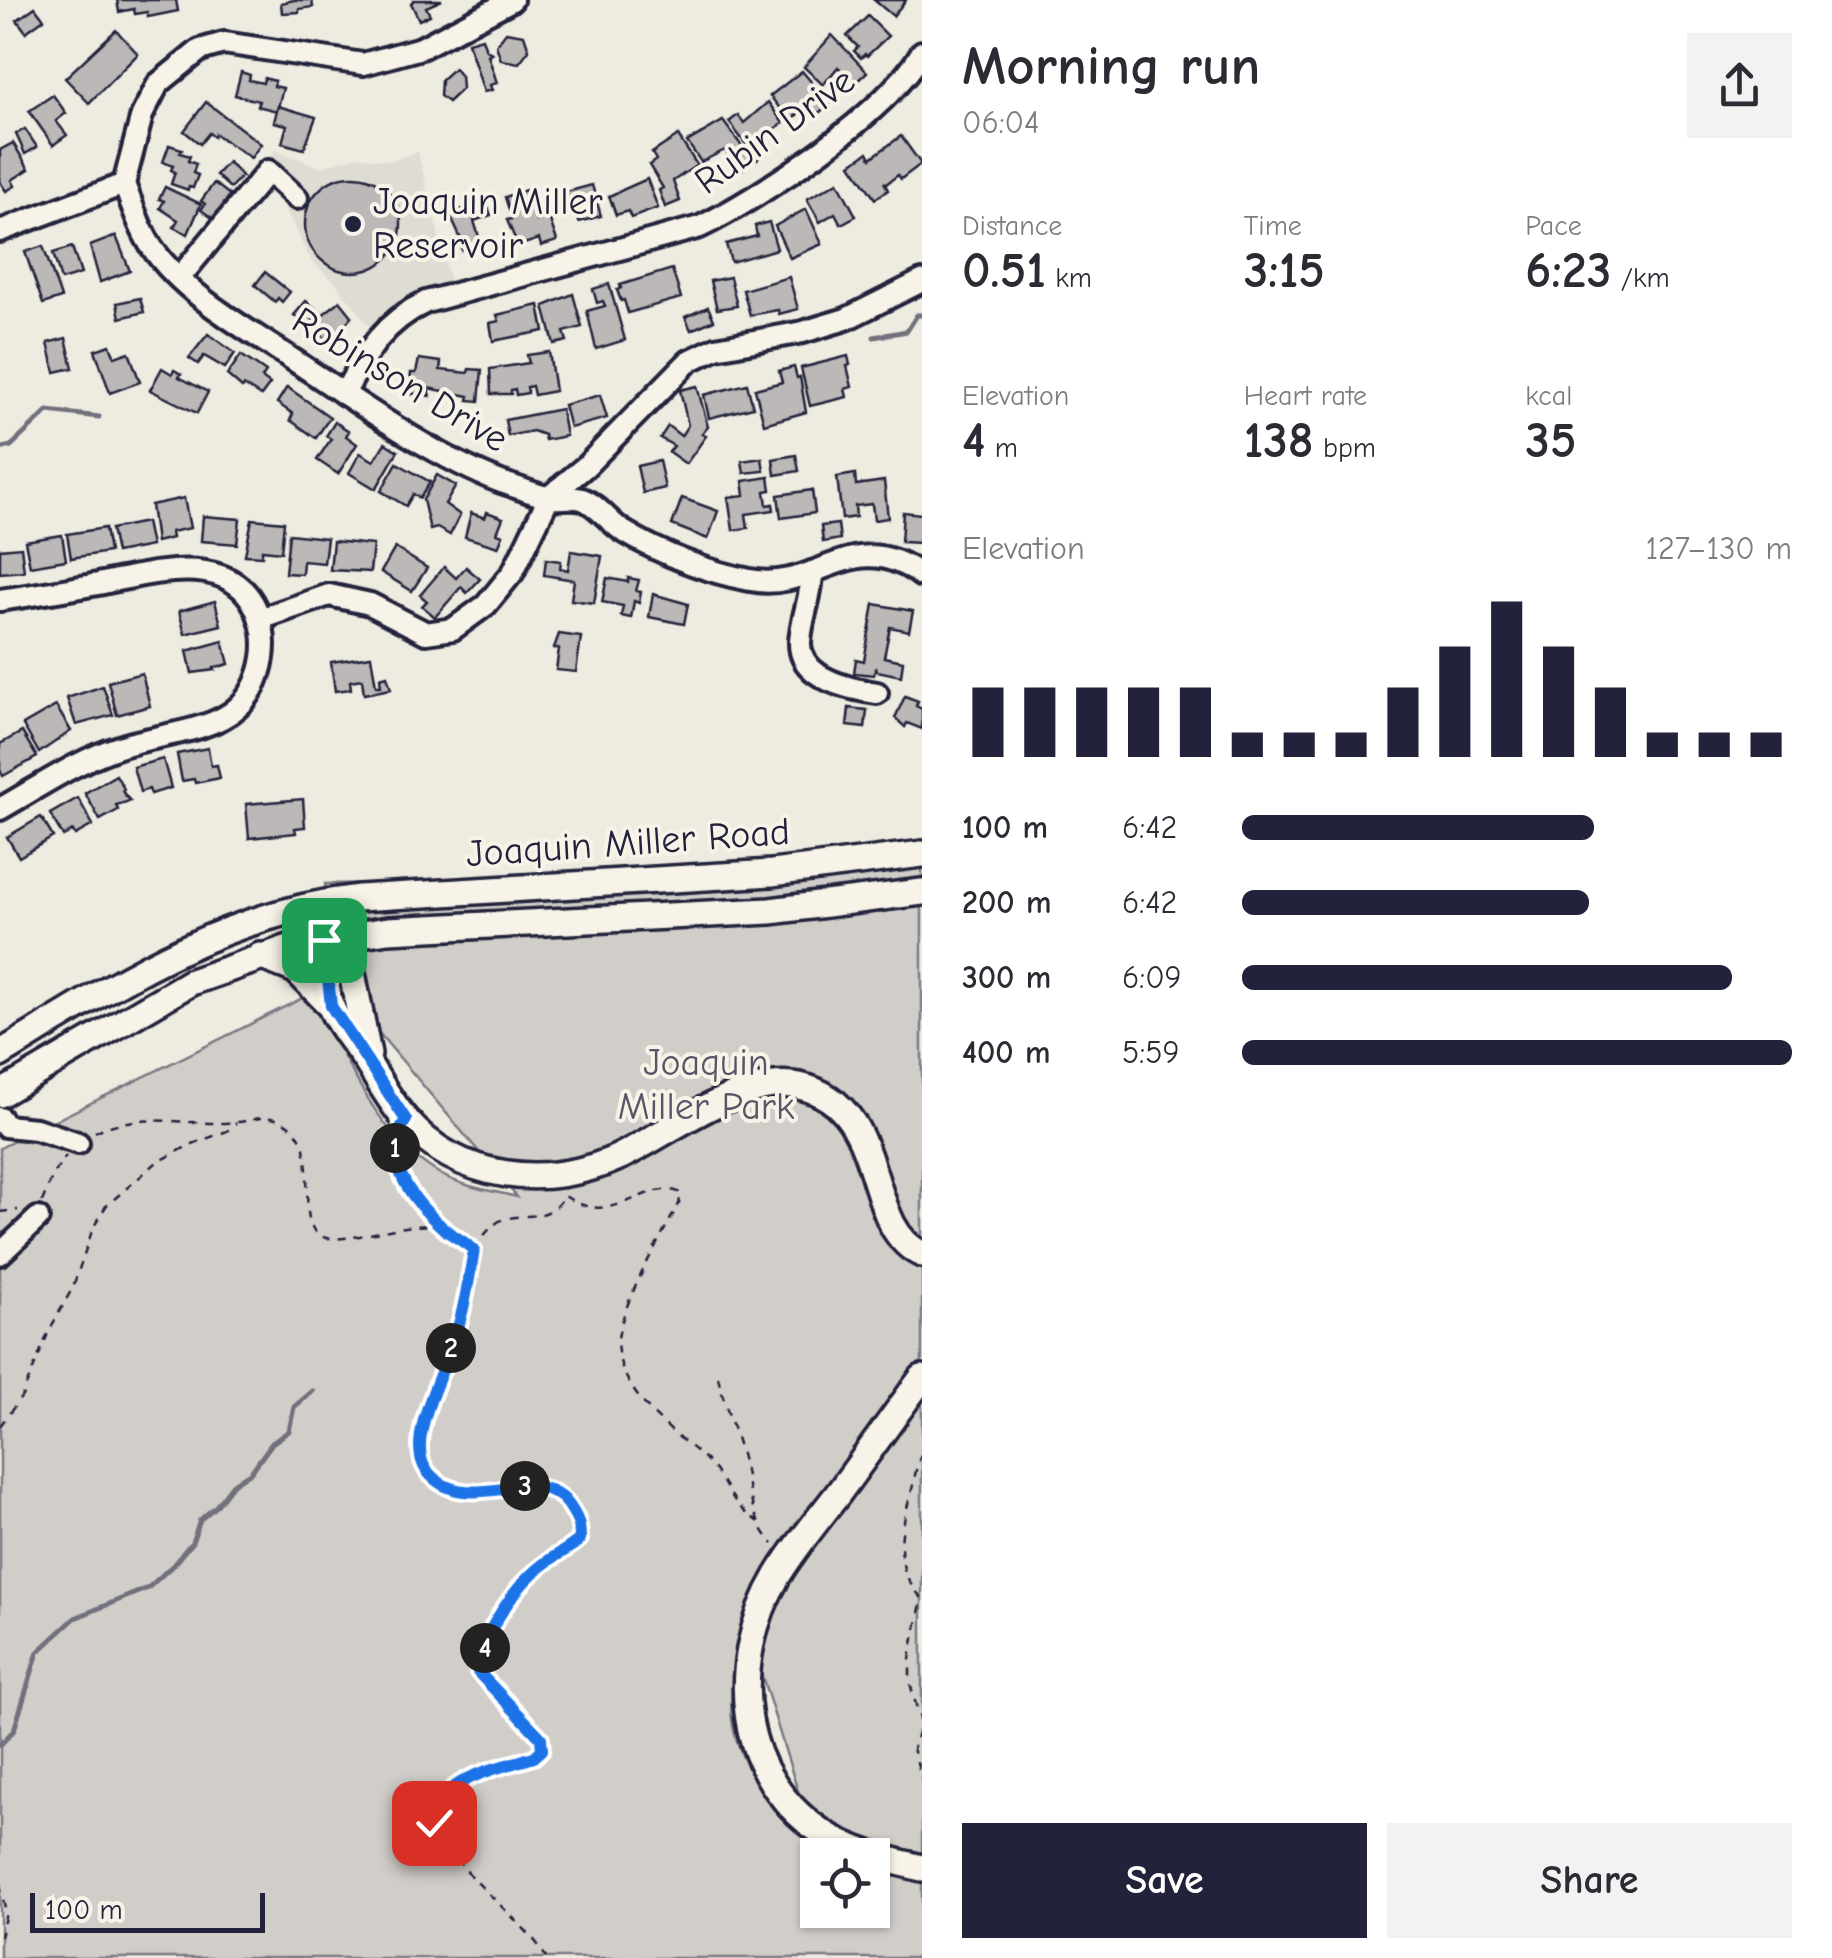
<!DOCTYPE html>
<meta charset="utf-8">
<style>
:root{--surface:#fff;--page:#f2f2f3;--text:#2b2b33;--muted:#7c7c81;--accent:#22223b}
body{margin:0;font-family:"Comic Neue",sans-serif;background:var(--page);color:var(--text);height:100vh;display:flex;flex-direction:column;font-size:38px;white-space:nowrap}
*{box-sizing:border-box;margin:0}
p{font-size:32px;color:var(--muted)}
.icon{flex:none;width:55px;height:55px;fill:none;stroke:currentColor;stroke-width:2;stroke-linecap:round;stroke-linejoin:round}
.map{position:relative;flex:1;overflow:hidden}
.drawer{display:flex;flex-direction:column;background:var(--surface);width:910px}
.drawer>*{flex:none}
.controls{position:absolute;left:800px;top:1838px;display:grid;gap:20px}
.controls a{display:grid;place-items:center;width:90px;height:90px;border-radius:0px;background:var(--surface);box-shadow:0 2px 8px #0004;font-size:50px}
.scale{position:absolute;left:30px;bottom:25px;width:235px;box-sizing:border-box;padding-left:10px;border:5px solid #22223b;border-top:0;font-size:28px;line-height:35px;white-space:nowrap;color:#22223b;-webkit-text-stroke:8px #f7f3e8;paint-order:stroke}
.pin{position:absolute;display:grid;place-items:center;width:85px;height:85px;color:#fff;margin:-42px;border-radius:20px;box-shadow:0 5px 15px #0006}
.km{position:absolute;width:50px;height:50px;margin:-25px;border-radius:50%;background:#222;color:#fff;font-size:28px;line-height:50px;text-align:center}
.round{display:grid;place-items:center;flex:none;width:105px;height:105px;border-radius:0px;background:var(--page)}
.overview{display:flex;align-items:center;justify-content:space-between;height:170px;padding:0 40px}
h1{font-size:55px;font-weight:700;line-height:75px}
.stats{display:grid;grid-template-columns:repeat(3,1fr);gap:15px;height:170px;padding:10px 40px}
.stats div{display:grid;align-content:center}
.stats b{font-size:50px;font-weight:700}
.stats small{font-size:28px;font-weight:400}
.stats p{font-size:28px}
.chart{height:280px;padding:20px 40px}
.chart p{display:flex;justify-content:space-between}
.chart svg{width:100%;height:180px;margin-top:10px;stroke:var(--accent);stroke-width:6}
.cta{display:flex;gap:20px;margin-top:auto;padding:20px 40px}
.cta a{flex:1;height:115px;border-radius:0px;background:var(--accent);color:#fff;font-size:40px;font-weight:700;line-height:115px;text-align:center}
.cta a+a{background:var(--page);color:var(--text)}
ul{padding:0 40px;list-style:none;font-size:32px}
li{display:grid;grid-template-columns:160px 120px 1fr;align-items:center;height:75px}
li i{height:25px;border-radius:12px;background:var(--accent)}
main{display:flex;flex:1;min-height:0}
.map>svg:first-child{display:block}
.built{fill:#dfdcd4}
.green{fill:#d1cdc9;stroke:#7a7882;stroke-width:2.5}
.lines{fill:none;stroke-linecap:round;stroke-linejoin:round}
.stream{stroke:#716f7b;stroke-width:5}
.building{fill:#bbb8b7;stroke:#22223b;stroke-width:2.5}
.minor-casing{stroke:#22223b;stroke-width:28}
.major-casing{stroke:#22223b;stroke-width:32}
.path{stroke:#22223b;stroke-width:2.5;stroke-dasharray:8 8;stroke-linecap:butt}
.minor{stroke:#f7f3e8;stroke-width:20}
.major{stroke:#f7f3e8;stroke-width:25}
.route-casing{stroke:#fff;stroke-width:20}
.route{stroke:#1a73e8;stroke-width:12}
.poi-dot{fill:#22223b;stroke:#f7f3e8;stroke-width:4}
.labels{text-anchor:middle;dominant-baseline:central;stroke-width:8;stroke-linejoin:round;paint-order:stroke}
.street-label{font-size:38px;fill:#22223b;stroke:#f7f3e8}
.poi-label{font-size:38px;fill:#22223b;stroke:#f7f3e8;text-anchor:start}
.park-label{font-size:38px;fill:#575566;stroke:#f7f3e8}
</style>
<main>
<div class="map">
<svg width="922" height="1958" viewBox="0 0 922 1958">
<rect width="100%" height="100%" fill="#eeebe1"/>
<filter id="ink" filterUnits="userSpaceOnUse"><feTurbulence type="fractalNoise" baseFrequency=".01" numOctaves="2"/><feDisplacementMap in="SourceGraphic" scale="20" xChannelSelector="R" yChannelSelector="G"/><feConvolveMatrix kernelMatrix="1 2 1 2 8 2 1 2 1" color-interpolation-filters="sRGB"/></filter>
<g filter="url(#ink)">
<polygon class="built" points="275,150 321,167 357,156 390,161 418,152 450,281 398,302 370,327 335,282 311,261 282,202 263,185 185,261"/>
<path class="green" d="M 922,847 L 922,1868 L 811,1833 L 746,1625 C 737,1655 727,1694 733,1726 C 744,1779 786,1828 831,1855 L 818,1855 L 818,1910 L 872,1910 L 873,1868 L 922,1880 L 922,1958 L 0,1958 L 0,1148 L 311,994 C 345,1056 378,1140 442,1175 C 464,1187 493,1191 517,1197 L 341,988 L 325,884 L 583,879 Z"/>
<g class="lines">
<g class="stream">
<polyline points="874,337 907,331 917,315 922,315"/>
<polyline points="0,449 11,446 48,411 99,417"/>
<polyline points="0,1745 14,1730 38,1652 75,1618 148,1588 173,1565 192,1542 200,1520 217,1505 233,1484 251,1472 272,1443 289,1431 294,1407 313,1391"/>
</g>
</g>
<g class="building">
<polygon points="117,0 176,0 178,11 148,17 147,12 135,14 134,9 119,12"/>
<polygon points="294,0 312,0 313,7 299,9 299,12 282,13 281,3"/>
<polygon points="414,0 442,0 426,7 430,15 419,20 411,3"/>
<polygon points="874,0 906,0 893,16"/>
<polygon points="35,7 44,19 26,32 17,20"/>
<polygon points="868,16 888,36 867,56 865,54 861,58 854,51 858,47 847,36"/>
<polygon points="116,30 138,54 89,103 65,78"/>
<polygon points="506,32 524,35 529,50 519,63 501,60 496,45"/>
<polygon points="832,35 867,72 854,84 838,67 823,85 804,67"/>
<polygon points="482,38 486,50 492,53 488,55 497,83 490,85 492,90 484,92 468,42"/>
<polygon points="454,68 461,76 462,89 448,102 440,96 441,80"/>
<polygon points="802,71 830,104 816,115 808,105 790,121 770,96"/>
<polygon points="241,72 250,75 249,80 263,83 264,78 275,81 274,86 283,88 277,111 257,106 259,101 235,95"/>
<polygon points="53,95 66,113 56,121 67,135 53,145 29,111"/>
<polygon points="206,102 261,144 251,158 215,134 214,137 209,133 200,144 184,131"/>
<polygon points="768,102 783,123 762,138 770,149 757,159 729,122 738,115 744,123"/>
<polygon points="278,106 316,117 304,149 282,143 287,125 274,122"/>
<polygon points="723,121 753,161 740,171 725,150 701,162 687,142"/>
<polygon points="25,129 37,147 25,154 16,134"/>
<polygon points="678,136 697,165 673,181 680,201 665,207 659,190 663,188 649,165 656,160 652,153"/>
<polygon points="901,136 921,164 901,179 898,175 886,184 884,182 888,190 875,199 851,164 868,152 871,158"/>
<polygon points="13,143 29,169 12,180 15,186 6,191 0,182 0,150"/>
<polygon points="169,145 182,149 180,153 190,156 188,161 196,164 193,173 198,175 193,188 189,187 188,190 171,184 175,172 171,170 173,166 163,162"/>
<polygon points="228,162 242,176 230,188 216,175"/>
<circle cx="353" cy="224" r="48"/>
<polygon points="647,179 658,208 631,218 628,211 616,215 609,196"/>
<polygon points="838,182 856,216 841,224 835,213 820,222 807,199"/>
<polygon points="214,183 230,195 219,211 224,214 218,222 201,210 205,204 201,201"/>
<polygon points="592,185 601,216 579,222 566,192"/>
<polygon points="165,187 201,204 188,234 174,227 178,220 160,208 164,201 159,199"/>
<polygon points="529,189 536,221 549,217 557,241 541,246 539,239 518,246 507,220 512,219 505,197"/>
<polygon points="486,202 491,215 474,221 481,243 462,250 460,237 449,213"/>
<polygon points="806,209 822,244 790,258 775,226"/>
<polygon points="769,222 777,249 731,262 726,244 757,236 755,226"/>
<polygon points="116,236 130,271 100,282 90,246"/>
<polygon points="43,246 61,298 43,304 25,252"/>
<polygon points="72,247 81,274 61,280 53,253"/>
<polygon points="672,269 681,298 628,313 624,300 621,301 617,290 621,288 620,285"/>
<polygon points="265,272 290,292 282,302 278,298 275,302 255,285"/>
<polygon points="730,277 737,306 717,309 710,281"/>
<polygon points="789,277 798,309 779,314 778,310 750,315 743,290"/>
<polygon points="609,284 625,340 596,349 587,311 605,306 603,301 597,303 593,289"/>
<polygon points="573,294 582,327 564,332 567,341 554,344 544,306"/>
<polygon points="140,298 144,312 120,318 117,303"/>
<polygon points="306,301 320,312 308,327 294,315"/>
<polygon points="340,301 352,316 333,339 330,335 325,339 312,323"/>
<polygon points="539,305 544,331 493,341 490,323 499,321 497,315"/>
<polygon points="708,307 714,320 691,330 685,317"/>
<polygon points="208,334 235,353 225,368 204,356 198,364 189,358"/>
<polygon points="66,338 73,368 55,372 48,343"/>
<polygon points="110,345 115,357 129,352 140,382 110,393 95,350"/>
<polygon points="549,352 555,391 534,395 532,386 527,387 528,393 516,395 515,389 511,390 511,394 491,394 490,369 529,363 527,355"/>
<polygon points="241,355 266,372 262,378 270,384 261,396 244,386 242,388 227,375"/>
<polygon points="848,356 850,365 847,366 852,387 845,389 847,397 810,406 801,368"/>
<polygon points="419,359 441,362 440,370 468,373 469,369 482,370 479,401 468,400 469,396 428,388 430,396 409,393 411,373 416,373"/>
<polygon points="794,367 797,378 800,377 806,412 764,424 755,389 782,382 779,371"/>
<polygon points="162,368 172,374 174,370 181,374 179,377 208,392 197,413 150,390"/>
<polygon points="747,384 753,407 709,418 704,395"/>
<polygon points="697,386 708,427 702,434 706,436 686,464 669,452 674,446 660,438 668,426 681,436 688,425 680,390"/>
<polygon points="287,387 330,417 316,438 290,420 293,414 277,403"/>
<polygon points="600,395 607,418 570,428 564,405"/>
<polygon points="561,409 566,436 545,440 544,435 533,431 508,436 505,420"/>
<polygon points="335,422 349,431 346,436 357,444 338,474 317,460 331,439 326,436"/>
<polygon points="385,443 398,451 376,489 349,473 360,453 374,461"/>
<polygon points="796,455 799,471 775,475 773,459"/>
<polygon points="762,458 764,471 744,473 742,461"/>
<polygon points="659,461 665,488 643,493 637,466"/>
<polygon points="397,463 430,482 420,498 413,494 406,506 381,491"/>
<polygon points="855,474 856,485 884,481 888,518 874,520 872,504 855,506 856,517 842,519 837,477"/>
<polygon points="437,475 456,486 445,504 460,515 450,535 437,528 430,530 423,500"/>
<polygon points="769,477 771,490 765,491 767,505 773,504 774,510 746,514 748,528 733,530 728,497 745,495 743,481"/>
<polygon points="812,490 815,513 781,518 778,495"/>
<polygon points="184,498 190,528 171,532 172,538 156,542 151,505"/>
<polygon points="682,498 718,511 708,539 672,525"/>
<polygon points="487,512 503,518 497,533 503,535 498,547 465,537 471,513 485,518"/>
<polygon points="903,512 922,514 921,543 901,542"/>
<polygon points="203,516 240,519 237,544 201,541"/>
<polygon points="252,519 284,522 281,552 262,550 262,556 245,555"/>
<polygon points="146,522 151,546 116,553 111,529"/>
<polygon points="838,524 840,539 823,542 821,526"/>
<polygon points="105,528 109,552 71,558 67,534"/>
<polygon points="289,534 327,538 324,563 303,561 302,574 285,573"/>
<polygon points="62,535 66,560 30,566 25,541"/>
<polygon points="333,541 373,545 370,572 330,570"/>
<polygon points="21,547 24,571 0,573 0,549"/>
<polygon points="395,548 427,568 412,591 381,572"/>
<polygon points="571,551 602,556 594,603 571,600 574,580 544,575 546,559 561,561 560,568 568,570"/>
<polygon points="444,567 456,578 466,567 480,579 467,593 461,587 435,617 422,606 427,601 420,595"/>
<polygon points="607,578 628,582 628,578 639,580 636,591 641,592 639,603 634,601 631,618 621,616 623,606 602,602"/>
<polygon points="653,594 688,604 684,624 649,617"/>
<polygon points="215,601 221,625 185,634 179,611"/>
<polygon points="874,604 913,611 909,631 890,627 884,657 903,661 901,676 877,671 876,667 874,675 854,673 856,659 864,661"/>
<polygon points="559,634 581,637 576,672 556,670 559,649 554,648"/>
<polygon points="223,641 229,664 214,668 215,670 192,673 187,651"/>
<polygon points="371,656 376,686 381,686 380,678 387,676 391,689 364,694 362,679 350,681 351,689 335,691 331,662"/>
<polygon points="142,673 150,706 117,715 108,682"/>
<polygon points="103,686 113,715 76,725 67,698"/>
<polygon points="905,696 918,701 916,706 922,709 922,729 907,723 905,727 895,718"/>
<polygon points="56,706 71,731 39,753 23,725"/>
<polygon points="849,708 867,710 865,728 847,726"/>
<polygon points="22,732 37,757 3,776 0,770 0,744"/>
<polygon points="208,748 211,766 217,765 220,778 195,783 194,779 182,781 177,754"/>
<polygon points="163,759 171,788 151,794 149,789 140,792 133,767"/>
<polygon points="116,775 124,789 122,791 130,801 116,805 118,810 100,820 85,793"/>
<polygon points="78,798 93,825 75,835 73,831 63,836 50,814"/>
<polygon points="303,799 305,827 295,828 296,833 249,838 246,804"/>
<polygon points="41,817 53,837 19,857 7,837"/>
</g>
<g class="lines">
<g class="minor-casing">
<g id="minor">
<path d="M 124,184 C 132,204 139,228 151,246 C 183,294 245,328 292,359 C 354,400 432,456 501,482 C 517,487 535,495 551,498 C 561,499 573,496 582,499 C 597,504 610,523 623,531 C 661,554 707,572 750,580 C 817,593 853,524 922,576"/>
<polyline points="124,184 142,115 158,84 200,50 224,43 363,64 421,48 512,0"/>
<polyline points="0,231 124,184"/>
<polyline points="180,277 268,171 297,198"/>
<path d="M 344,394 C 367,352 382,323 426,302 L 700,227 C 762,197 888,112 922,52"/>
<path d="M 812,572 C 812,596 801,618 800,642 C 799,679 850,689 877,693"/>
<path d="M 0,600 C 33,595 65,590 98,584 C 158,572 247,545 263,632 C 267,657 258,691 237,708 C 211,732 155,735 122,746 C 78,760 39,787 0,809"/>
<polyline points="260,619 329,595 370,604 426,633 453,629 486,605 513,572 549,497 586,466 689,361 716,348 803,332 846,319 922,281"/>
<polyline points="0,1118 5,1126 36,1129 78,1143"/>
<polyline points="0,1254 38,1218"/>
</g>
</g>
<g class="major-casing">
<g id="major">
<path d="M 321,922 C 325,949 321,980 330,1005 C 338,1025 355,1044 367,1062 C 379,1081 390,1101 405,1119 C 458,1181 547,1190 619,1157 C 669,1133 743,1074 799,1086 C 890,1105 861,1228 922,1254"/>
<polyline points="342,922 368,1054"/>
<polyline points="260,956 296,970 331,1006"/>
<path d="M 0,1054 C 117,983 219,914 359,898 L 772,873 L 922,854"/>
<polyline points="0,1094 191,982 303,943 388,930 770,911 922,892"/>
<path d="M 922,1378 C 893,1417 866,1456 837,1495 C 817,1521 795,1547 778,1575 C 726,1662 735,1781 828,1836 C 857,1853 890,1860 922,1868"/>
</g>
</g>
<g class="path">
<path d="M 95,1132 C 138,1110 191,1127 238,1122 C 250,1121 263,1115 276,1119 C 283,1121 289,1125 295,1131 C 320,1159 294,1224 321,1236 C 330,1241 342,1238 352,1237 C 379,1234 415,1220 442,1228 C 454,1231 464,1242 474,1249"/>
<path d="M 395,1139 C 392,1179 421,1196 441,1226"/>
<path d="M 565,1196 C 615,1230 644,1177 681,1193 L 679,1204 C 662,1235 612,1318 618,1352 C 626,1399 671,1430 704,1458 C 726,1478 730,1507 758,1521"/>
<polyline points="42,1202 53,1174 66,1156"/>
<polyline points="0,1212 18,1210"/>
<path d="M 474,1248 C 483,1238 492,1222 505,1219 C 531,1212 547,1223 565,1195"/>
<path d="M 474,1249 C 468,1279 464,1311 454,1340 C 444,1371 404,1443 427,1471 C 467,1520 535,1460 568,1504 C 577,1517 580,1523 580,1539 C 570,1549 559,1553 548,1561 C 518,1581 479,1637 478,1673 L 541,1738 L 541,1750 L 534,1757 C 511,1765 464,1775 446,1791 C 397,1836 529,1917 546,1958"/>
<path d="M 718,1376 C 724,1405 736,1433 743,1462 C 750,1492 751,1519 773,1544"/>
<polyline points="0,1426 22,1396 49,1331 73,1287 93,1228 106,1206 156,1163 190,1145 227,1131 236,1123"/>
<path d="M 922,1454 C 915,1466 915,1480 911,1493 C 901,1530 891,1567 922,1598 L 910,1659 L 910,1683 L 921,1723 L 913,1748 L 922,1781"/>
<polyline points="0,1884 6,1913 0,1937"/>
</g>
<use href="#minor" class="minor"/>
<use href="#major" class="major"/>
</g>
</g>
<g class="lines" filter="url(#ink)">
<g class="route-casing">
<path id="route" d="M 324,940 L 331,1006 L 406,1120 C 378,1157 412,1200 442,1227 C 451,1235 464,1241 474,1250 C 469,1279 464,1311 454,1340 C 444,1371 404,1442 427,1471 C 466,1520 535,1460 568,1504 C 577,1517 580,1523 580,1539 C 570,1549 559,1553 548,1561 C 518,1581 479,1637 478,1672 L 541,1738 L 542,1750 L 534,1757 C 497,1769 437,1777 434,1823"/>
</g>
<use href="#route" class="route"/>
</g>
<circle class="poi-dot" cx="353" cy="224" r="10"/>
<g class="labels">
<g class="street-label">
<text transform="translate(775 131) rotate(-36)">Rubin Drive</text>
<text transform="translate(400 380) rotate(31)">Robinson Drive</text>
<text transform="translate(628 843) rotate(-4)">Joaquin Miller Road</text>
</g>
<g class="poi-label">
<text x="373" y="202">Joaquin Miller<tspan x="373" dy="44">Reservoir</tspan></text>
</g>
<g class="park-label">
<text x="706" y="1063">Joaquin<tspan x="706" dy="44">Miller Park</tspan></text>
</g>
</g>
</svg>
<div class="controls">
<a><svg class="icon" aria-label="locate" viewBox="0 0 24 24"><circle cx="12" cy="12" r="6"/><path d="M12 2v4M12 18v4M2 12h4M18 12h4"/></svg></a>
</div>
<div class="scale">100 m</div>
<div class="pin" style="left:324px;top:940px;background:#1e9e55"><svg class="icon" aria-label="arrive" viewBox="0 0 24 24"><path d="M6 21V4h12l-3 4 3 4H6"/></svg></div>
<div class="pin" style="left:434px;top:1823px;background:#d93025"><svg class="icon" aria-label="check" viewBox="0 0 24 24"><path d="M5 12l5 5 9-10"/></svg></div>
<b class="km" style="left:395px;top:1148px">1</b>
<b class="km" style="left:451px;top:1348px">2</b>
<b class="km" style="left:525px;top:1486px">3</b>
<b class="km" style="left:485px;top:1648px">4</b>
</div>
<section class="drawer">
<div class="overview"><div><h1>Morning run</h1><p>06:04</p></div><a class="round"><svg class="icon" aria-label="share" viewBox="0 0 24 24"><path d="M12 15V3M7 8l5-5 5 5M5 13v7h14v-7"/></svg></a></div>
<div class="stats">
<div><p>Distance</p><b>0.51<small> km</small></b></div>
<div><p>Time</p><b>3:15</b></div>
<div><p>Pace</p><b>6:23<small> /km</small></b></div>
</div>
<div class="stats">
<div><p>Elevation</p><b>4<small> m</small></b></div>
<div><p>Heart rate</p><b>138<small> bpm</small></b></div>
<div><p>kcal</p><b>35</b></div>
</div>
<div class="chart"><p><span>Elevation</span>127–130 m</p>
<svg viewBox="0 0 160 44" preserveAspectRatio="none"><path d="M5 44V27M15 44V27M25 44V27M35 44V27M45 44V27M55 44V38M65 44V38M75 44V38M85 44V27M95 44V17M105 44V6M115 44V17M125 44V27M135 44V38M145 44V38M155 44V38"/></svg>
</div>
<ul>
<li><b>100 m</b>6:42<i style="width:64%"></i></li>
<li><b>200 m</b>6:42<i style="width:63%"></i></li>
<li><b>300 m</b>6:09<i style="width:89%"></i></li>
<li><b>400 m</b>5:59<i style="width:100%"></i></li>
</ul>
<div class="cta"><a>Save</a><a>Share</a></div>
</section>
</main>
